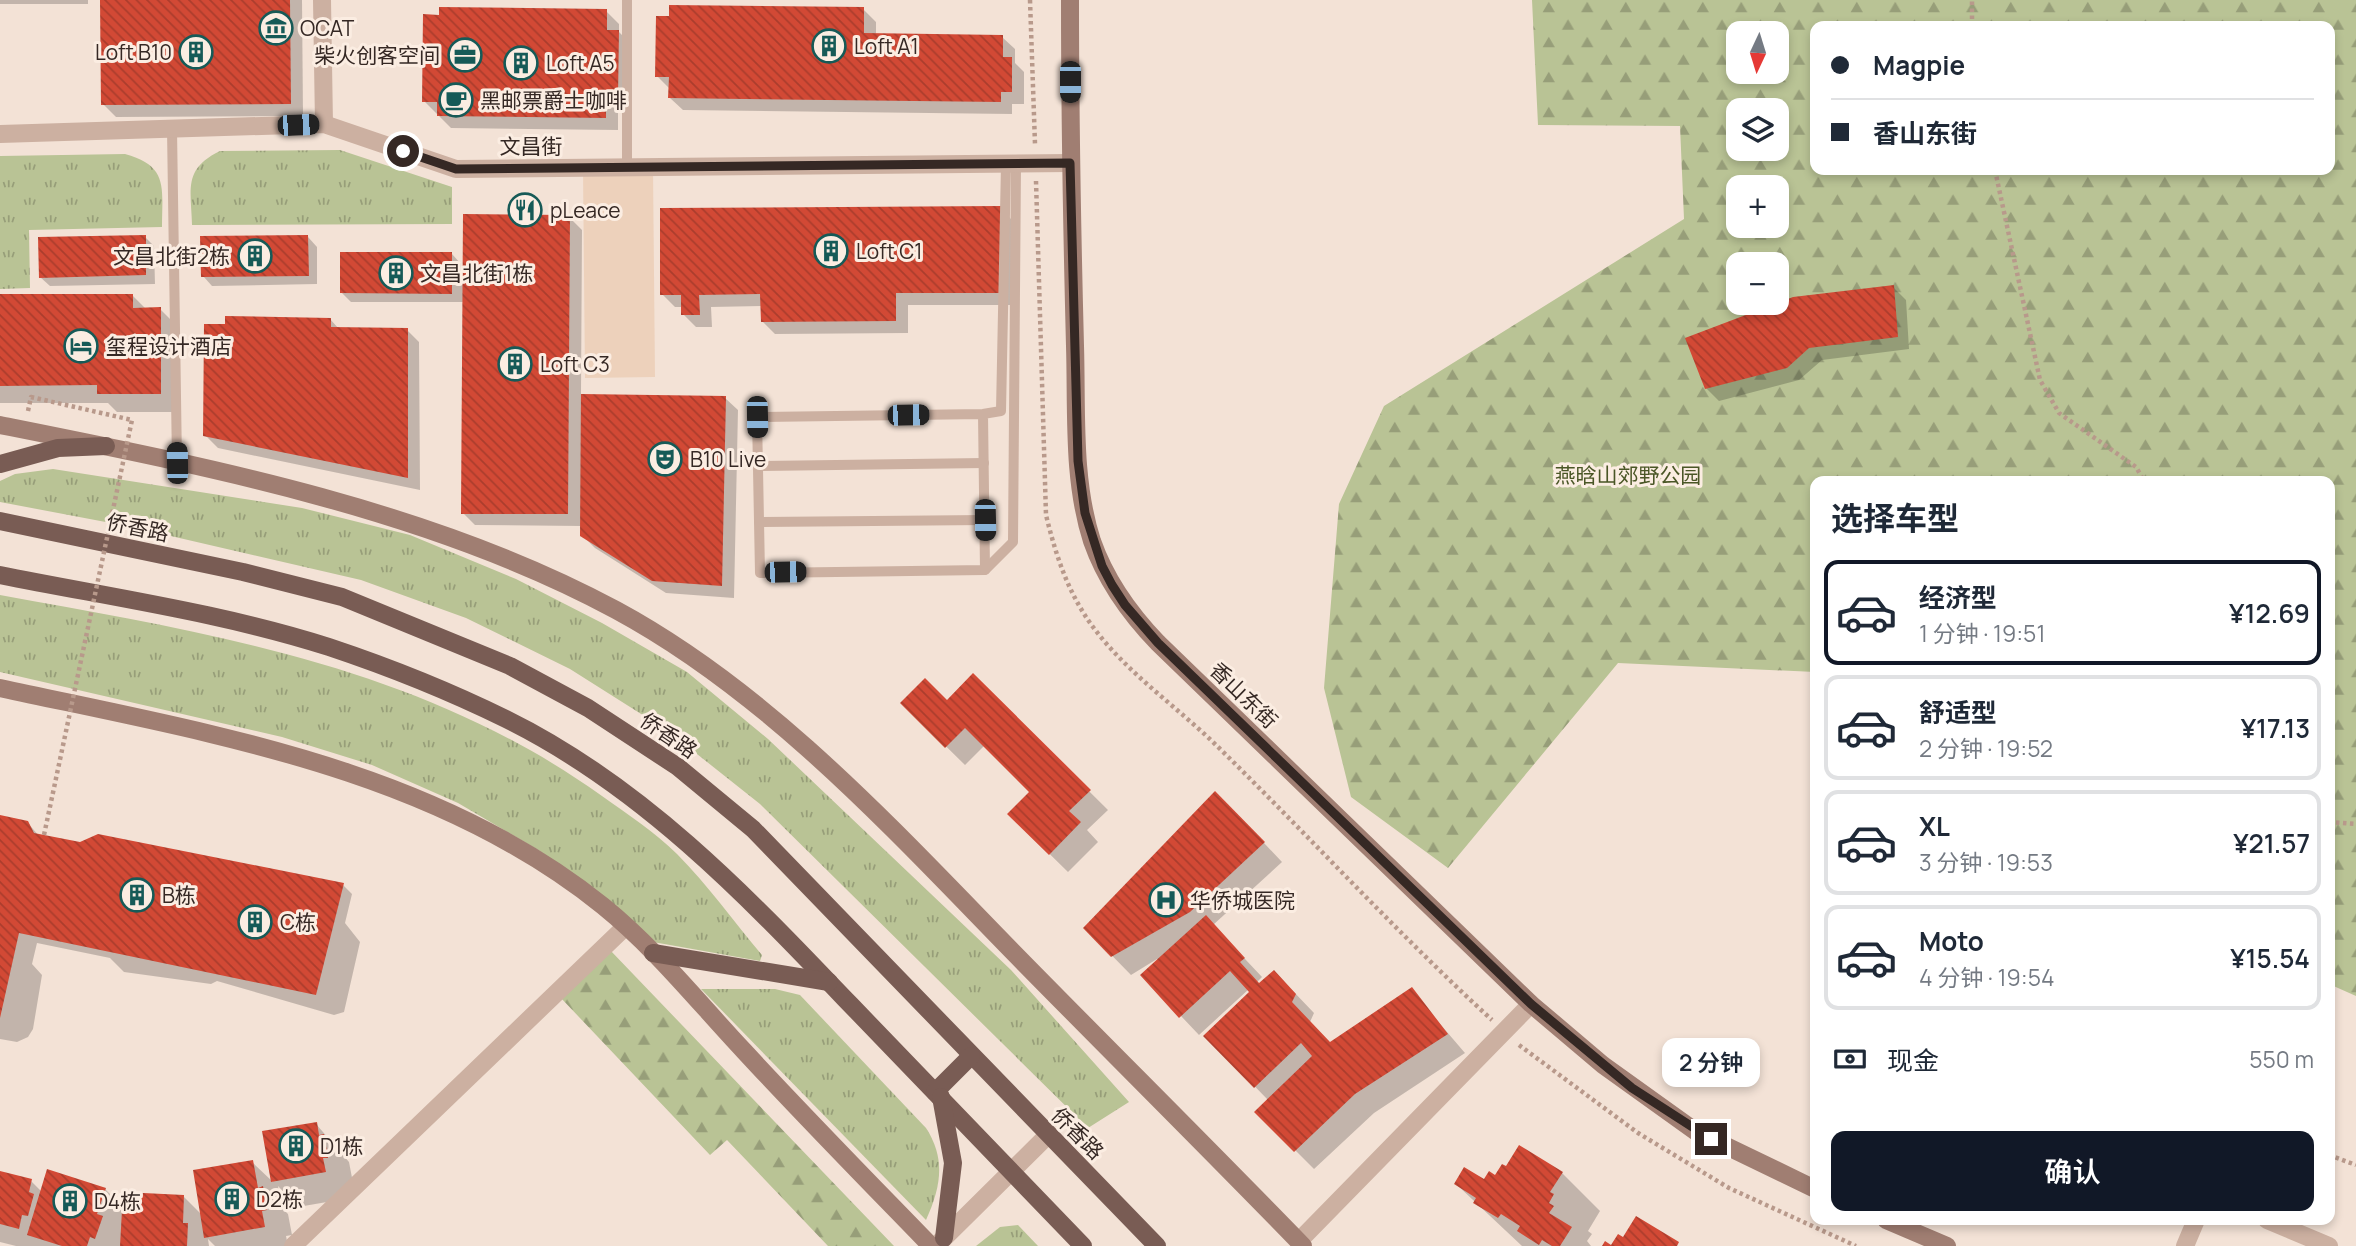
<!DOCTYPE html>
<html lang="zh">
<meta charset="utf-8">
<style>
body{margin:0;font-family:Manrope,"Noto Sans SC",sans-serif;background:#f2f2f3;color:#1f2937;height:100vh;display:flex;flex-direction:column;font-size:26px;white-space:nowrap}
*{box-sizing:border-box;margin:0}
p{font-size:23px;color:#747a83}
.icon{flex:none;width:38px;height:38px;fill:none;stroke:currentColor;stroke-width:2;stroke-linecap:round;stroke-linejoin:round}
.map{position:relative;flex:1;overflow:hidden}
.details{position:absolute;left:1810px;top:476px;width:525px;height:749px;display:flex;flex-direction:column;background:#fff;border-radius:14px;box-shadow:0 4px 10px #0003}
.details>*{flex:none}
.top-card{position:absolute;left:1810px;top:21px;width:525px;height:154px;border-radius:14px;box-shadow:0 4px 10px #0003;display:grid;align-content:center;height:154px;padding:0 21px;background:#fff}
.needle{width:46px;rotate:184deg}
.tools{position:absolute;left:1726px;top:21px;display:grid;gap:14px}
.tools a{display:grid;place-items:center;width:63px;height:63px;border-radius:14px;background:#fff;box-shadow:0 4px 10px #0003;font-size:35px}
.end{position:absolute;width:32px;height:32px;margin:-16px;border:9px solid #352824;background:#fff;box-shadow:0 0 0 4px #fff}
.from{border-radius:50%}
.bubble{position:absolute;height:49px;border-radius:14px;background:#fff;box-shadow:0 4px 10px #0003;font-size:23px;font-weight:600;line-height:49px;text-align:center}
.car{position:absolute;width:21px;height:42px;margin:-21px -10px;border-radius:9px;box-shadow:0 0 5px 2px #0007;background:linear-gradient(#222 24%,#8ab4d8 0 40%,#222 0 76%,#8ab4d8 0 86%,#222 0)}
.top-card b{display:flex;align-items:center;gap:24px;height:66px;font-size:26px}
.top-card b+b{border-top:2px solid #e0e1e3}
.top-card i{width:18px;height:18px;background:#1f2937}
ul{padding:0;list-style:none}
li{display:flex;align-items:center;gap:21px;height:105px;margin:0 14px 10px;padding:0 7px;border:4px solid #e0e1e3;border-radius:14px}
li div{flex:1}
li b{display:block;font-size:26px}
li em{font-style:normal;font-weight:600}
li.on{border-color:#111827}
li>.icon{width:63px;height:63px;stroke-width:1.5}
h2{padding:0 21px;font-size:32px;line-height:84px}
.pay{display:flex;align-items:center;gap:18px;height:77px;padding:0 21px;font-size:26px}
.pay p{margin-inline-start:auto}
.button{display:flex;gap:14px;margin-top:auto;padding:14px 21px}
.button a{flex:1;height:80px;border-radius:14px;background:#111827;color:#fff;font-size:28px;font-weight:600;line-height:80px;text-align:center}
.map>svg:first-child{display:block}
</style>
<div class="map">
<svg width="2356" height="1246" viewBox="0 0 2356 1246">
<defs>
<pattern id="grass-tufts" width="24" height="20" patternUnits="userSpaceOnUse" patternTransform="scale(1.75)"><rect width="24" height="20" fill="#b9c395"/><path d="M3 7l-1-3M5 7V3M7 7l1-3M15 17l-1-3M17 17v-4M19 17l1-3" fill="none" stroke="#979e79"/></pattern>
<pattern id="forest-firs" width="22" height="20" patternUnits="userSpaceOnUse" patternTransform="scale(1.75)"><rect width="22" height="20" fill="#b9c395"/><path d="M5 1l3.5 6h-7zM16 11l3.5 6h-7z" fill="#979e79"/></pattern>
<pattern id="building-back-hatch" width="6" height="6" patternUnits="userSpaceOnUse" patternTransform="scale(1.75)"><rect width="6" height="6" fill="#d24935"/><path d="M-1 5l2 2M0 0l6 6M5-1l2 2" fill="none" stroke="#ab3d2d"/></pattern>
</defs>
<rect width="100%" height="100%" fill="#f3e2d6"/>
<!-- grass -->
<g fill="url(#grass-tufts)">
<path d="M340,150L452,187V224L192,225C191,189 183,169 220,151Z"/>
<path d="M125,154C169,166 162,188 162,227L29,230L30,288L0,289V156Z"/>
<path d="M53,469L302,508L410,535L516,579L602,623L687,672L768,739L1011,970L1129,1102L1088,1128L760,804L668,731L570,669L466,618L361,580L132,527L0,502V481L15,474Z"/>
<path d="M0,595C214,634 420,666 602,796C627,814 655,832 677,854C708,885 734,922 762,955L760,961L653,942L540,851L458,803L372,765L282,737L0,672Z"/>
<path d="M701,989H775L800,995L926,1128C946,1159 941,1187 926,1220Z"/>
<path d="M1018,1225L1038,1246H976L1000,1227Z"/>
</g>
<!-- forest -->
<g fill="url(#forest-firs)" fill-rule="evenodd">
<path d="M1532,0H2356V996L2329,984V481H1815V672L1618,663L1448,868L1351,797L1324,688L1339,504L1384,406L1684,219L1680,126L1538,125ZM1815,26H2329V170H1815ZM1738,33H1776V72H1738ZM1738,110H1776V149H1738ZM1738,187H1776V226H1738ZM1738,264H1776V303H1738Z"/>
<path d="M610,950L894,1246H828L727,1140L710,1155L560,997Z"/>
</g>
<!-- plaza -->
<path fill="#edd1bb" d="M653,168L655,377L585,378L583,169Z"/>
<!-- shadow -->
<g fill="#0003">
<rect x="0" y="0" width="88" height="4"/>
<path d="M102,0H302L303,116L116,117L103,104Z"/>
<path d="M863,9L876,22V35L1002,37L1015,49V63L1024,72V104H1012V114L683,110L670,98V89L657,76Z"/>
<path d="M606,11L619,24V32L631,44L630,108L618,107V130L451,128L424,101Z"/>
<path d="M1000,208L1013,221V305H908V333L775,334L762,321V306L711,307L712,327H696L683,314V307H675L662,294Z"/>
<path d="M569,217L582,230L581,395L725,398L738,410L734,598L666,593L595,548L582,535V526L475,525L463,513L464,302H351L341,292L452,254L461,264V283H465Z"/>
<path d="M145,237L154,246L155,284L50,286L40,277Z"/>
<path d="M308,237L317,247V284L212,286L203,276Z"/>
<path d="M1893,287L1906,300L1909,349L1822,360L1799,380L1719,401L1706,388Z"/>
<path d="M0,296H133L146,309H160L179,328V412H117L108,403H0Z"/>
<path d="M330,319L339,329L407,330L419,342L420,490L218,448L205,435Z"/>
<path d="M973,676L1108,810L1087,830L1098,842L1068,872L1009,814L1031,792L985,745L965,765L902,703L947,702Z"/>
<path d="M1234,811L1282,862L1213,925L1262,977L1257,982L1260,985L1292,990L1314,1013L1310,1022L1330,1044L1411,990L1465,1053L1374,1113L1314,1169L1257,1112L1268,1100L1206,1036L1251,992L1249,989L1199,1035L1181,1016L1157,959L1131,975L1085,928Z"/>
<path d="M0,817L27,822L39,836L343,885L352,894L345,923L360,942L344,1012L334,1015L217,981L211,984L124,972L110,958L37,943L32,964L42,975L33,1029L28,1037L17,1042L0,1039Z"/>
<path d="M316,1124L349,1162L353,1183L350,1198L298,1207L278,1186L281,1207L288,1214L292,1235L286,1236L288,1246H215L208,1239L209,1246H16L0,1242V1173L31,1181L42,1192L105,1189L124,1208L183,1196L202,1215L252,1162L273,1182L264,1133Z"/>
<path d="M1562,1173L1600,1211L1588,1231L1592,1234L1587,1241L1591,1246H1522L1456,1184L1496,1177Z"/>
</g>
<!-- building -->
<g fill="url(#building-back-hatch)">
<path d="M100,0H290L291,104L101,105Z"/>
<path d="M669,5L864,7V33L1003,35V57H1012V92H1001V102L668,98L669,77H655L656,16H669Z"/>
<path d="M439,7L607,9V30H619L618,96H606V118L437,116V102H422L423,14L439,15Z"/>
<path d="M1001,206V293H896V321L761,322L760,294L699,295L700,315H681V295H660V208Z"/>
<path d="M463,214L570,215L568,514H461Z"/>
<path d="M146,235V275L39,278L38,237Z"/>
<path d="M308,235L309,276L201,277L200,236Z"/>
<path d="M340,252H452V294L340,293Z"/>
<path d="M1894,285L1898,337L1809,348L1787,368L1705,389L1685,338L1793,297Z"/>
<path d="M0,294H133V308L161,307V394H97V385L0,386Z"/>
<path d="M225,316L331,318V327L408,328V478L203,436L204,324H225Z"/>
<path d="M581,394L726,396L722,586L652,581L580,536Z"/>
<path d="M973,673L1091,790L1069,811L1081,822L1049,855L1007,814L1029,792L965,728L945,748L900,703L925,678L947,700Z"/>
<path d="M1215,791L1265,842L1190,912L1111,957L1083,928Z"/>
<path d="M0,815L28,821L34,833L80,842L98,834L344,883L316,995L19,933L0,1018Z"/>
<path d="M1206,915L1245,958L1240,962L1259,983L1274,970L1296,994L1292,1002L1330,1042L1412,987L1448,1034L1355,1094L1294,1152L1254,1112L1312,1056L1301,1043L1254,1088L1203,1036L1249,992L1230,971L1179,1018L1140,975Z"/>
<path d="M317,1122L319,1135L324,1134L328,1158H323L326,1172L271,1182L262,1131Z"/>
<path d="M1519,1145L1563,1172L1550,1192L1554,1194L1549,1203L1554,1206L1549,1213L1572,1227L1560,1246H1552L1542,1240L1539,1245L1517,1231L1520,1226L1501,1214L1498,1218L1473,1203L1476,1198L1454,1184L1464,1167L1484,1179L1489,1171L1495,1175L1502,1164L1506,1166Z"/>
<path d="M253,1160L258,1188L263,1186L267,1210L262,1211L265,1227L204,1238L193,1170Z"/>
<path d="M47,1169L106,1188L97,1214L103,1216L95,1239L90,1237L87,1246H62L27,1235Z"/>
<path d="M0,1171L32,1179L29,1192L34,1194L28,1216L22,1215L19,1229L0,1224Z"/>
<path d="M123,1192L184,1195L183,1223H188L187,1246H120Z"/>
<path d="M1636,1216L1679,1242L1677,1246H1602L1605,1241L1611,1245L1618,1234L1623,1237Z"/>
</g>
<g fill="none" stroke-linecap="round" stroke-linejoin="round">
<!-- path -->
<g stroke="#b8998b" stroke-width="4.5" stroke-dasharray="3.5 3.5" stroke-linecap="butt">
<path d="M1030,0L1035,144"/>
<path d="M1972,26V0"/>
<path d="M1995,170L2040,380L2059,413L2136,467L2144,481"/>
<path d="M1036,181L1046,515C1056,556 1068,593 1093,627C1127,673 1176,706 1216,745C1309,836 1396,932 1492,1020"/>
<path d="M28,411L31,397L132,420"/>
<path d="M2329,822L2356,824"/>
<path d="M1519,1045L1638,1133L1729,1188L1856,1246"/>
<path d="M2329,1155L2356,1165"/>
</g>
<!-- lane -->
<g stroke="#ccb0a1" stroke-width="10">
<path d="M627,0V168"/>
<path d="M172,129L177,463"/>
<path d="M983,414L985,570L760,573L757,417L983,414L1001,411L1006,164"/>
<path d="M758,466L984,463"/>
<path d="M759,522L985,520"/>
<path d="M985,570L1013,542L1016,164"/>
</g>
<!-- street -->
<g stroke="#ccb0a1" stroke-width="18">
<path d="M322,0L324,124"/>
<path d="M0,134L324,124L456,169L1071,163"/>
<path d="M2267,1220L2329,1246"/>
<path d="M1299,1241L1531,1004"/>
<path d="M938,1244L1048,1135"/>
<path d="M293,1246L625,927"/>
<path d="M2185,1246L2196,1220"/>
</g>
<!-- secondary -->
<g stroke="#a07e72" stroke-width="18">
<path d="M1070,0C1070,115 1072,230 1075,346C1077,410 1072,479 1092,541C1106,581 1129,613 1158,643L1531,1004L1603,1065L1695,1131L1815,1189"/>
<path d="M0,425C205,466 431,510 616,610C768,692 892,828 1012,951C1109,1050 1207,1147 1303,1246"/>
<path d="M0,688C207,733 432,768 603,906C655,948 698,1002 744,1051C805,1117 868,1181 931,1246"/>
<path d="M1886,1220L1947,1246"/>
</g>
<!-- primary -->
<g stroke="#795c54" stroke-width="18">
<path d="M0,464L58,448L106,446"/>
<path d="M0,521L243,572L342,597L510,666L588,708L678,767L753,829L1157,1246"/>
<path d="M0,575C109,597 223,613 329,647C389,667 449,691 506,719C640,785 744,893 845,999C925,1081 1004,1164 1083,1246"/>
<path d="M653,953L829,982"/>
<path d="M935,1092L971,1056"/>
<path d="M941,1097L953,1163L944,1238"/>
</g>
<!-- path-bridge -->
<path stroke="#b8998b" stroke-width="4.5" stroke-dasharray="3.5 3.5" stroke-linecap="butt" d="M44,835L132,420"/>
</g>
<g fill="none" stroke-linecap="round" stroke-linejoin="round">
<!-- route -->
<path stroke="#352824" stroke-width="9" d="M403,151L456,169L1070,163L1078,461L1085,513L1102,566L1112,585L1125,605L1158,643L1531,1004L1632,1088L1711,1139"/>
</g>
<!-- icons -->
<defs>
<symbol id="museum-ring" viewBox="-11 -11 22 22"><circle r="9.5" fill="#fbede2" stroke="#165a57" stroke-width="1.5"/><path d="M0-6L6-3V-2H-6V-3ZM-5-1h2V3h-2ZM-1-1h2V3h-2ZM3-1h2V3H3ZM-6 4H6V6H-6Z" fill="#165a57"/></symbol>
<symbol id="building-ring" viewBox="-11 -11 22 22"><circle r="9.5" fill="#fbede2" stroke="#165a57" stroke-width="1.5"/><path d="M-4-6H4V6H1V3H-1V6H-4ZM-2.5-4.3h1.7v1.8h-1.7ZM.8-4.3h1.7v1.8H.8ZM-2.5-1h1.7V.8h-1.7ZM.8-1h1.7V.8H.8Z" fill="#165a57"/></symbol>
<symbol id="office-ring" viewBox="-11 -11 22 22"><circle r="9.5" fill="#fbede2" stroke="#165a57" stroke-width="1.5"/><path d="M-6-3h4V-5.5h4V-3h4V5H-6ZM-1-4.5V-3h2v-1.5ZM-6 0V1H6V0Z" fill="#165a57"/></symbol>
<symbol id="cafe-ring" viewBox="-11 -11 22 22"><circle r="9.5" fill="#fbede2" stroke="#165a57" stroke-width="1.5"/><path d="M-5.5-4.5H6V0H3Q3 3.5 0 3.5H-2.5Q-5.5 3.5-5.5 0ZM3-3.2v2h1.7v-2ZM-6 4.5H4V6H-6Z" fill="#165a57"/></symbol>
<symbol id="restaurant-ring" viewBox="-11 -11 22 22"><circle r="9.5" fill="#fbede2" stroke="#165a57" stroke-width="1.5"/><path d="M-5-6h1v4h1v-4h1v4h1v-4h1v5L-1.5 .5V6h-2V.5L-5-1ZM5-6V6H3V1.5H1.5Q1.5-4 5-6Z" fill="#165a57"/></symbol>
<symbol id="hotel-ring" viewBox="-11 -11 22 22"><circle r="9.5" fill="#fbede2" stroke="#165a57" stroke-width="1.5"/><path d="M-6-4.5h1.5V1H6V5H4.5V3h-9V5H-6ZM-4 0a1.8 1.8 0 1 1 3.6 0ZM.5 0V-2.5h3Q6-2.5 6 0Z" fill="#165a57"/></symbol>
<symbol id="theatre-ring" viewBox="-11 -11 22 22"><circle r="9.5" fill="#fbede2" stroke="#165a57" stroke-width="1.5"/><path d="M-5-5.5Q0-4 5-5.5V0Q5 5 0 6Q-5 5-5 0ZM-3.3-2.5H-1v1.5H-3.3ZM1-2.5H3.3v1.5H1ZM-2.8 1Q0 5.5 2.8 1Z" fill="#165a57"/></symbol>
<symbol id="hospital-ring" viewBox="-11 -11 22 22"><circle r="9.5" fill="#fbede2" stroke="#165a57" stroke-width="1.5"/><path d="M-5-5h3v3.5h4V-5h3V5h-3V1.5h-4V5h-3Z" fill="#165a57"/></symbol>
</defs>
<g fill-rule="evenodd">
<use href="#museum-ring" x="257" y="9" width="38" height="38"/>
<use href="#building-ring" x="810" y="27" width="38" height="38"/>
<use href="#building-ring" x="177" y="33" width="38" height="38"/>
<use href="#office-ring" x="446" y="36" width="38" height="38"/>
<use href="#building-ring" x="502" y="44" width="38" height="38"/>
<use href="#cafe-ring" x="437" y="81" width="38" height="38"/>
<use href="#restaurant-ring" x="506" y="191" width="38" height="38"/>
<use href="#building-ring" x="812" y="232" width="38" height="38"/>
<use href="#building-ring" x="236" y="237" width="38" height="38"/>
<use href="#building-ring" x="377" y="254" width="38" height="38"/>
<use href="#hotel-ring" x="62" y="327" width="38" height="38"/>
<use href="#building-ring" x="496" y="345" width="38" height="38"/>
<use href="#theatre-ring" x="646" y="440" width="38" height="38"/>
<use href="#building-ring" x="118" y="876" width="38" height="38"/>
<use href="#hospital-ring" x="1147" y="881" width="38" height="38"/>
<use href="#building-ring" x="236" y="903" width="38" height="38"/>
<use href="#building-ring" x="277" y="1127" width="38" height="38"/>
<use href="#building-ring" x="213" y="1180" width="38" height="38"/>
<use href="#building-ring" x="51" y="1182" width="38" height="38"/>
</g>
<g text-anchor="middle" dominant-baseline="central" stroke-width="6" stroke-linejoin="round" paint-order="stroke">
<!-- poi labels -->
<g font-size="21" fill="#352824" stroke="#fbede2" text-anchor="start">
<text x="300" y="28">OCAT</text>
<text x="854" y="46">Loft A1</text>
<text x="172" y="52" text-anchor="end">Loft B10</text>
<text x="440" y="55" text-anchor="end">柴火创客空间</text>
<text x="546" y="63">Loft A5</text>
<text x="480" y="100">黑邮票爵士咖啡</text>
<text x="550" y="210">pLeace</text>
<text x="856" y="251">Loft C1</text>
<text x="230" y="256" text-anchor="end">文昌北街2栋</text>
<text x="420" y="273">文昌北街1栋</text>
<text x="106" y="346">玺程设计酒店</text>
<text x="540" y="364">Loft C3</text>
<text x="690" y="459">B10 Live</text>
<text x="162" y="895">B栋</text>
<text x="1190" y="900">华侨城医院</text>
<text x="280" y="922">C栋</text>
<text x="320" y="1146">D1栋</text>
<text x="256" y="1199">D2栋</text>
<text x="94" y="1201">D4栋</text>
</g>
<!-- street labels -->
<g font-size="21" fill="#352824" stroke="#fbede2">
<text x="531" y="146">文昌街</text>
<text transform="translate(138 527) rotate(12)">侨香路</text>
<text transform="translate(1244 695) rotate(44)">香山东街</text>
<text transform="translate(669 735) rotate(34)">侨香路</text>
<text transform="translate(1078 1133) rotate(45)">侨香路</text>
</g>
<!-- park labels -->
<g font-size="21" fill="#4a5626" stroke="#fbede2">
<text x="1628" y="475">燕晗山郊野公园</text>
</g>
</g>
</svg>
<div class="tools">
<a><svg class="needle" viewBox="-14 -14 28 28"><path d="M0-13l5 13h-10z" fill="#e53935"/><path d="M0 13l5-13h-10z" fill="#747a83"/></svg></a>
<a><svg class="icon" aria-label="layers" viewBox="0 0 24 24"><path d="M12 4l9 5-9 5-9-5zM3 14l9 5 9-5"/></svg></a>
<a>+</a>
<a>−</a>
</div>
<i class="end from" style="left:403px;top:151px"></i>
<i class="end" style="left:1711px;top:1139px"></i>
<div class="bubble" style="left:1662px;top:1038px;width:98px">2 分钟</div>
<i class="car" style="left:1070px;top:82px;rotate:180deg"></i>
<i class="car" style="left:298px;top:125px;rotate:88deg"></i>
<i class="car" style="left:908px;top:415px;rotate:89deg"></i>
<i class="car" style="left:757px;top:417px;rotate:179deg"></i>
<i class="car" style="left:177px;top:463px;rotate:359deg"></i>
<i class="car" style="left:985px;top:520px;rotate:179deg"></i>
<i class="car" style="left:785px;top:572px;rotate:89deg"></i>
<div class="top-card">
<b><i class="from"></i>Magpie</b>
<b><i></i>香山东街</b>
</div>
<section class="details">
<h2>选择车型</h2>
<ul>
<li class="on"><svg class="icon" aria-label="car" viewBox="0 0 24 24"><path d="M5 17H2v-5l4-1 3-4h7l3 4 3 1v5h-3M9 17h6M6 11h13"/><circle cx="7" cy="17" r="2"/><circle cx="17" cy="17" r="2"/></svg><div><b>经济型</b><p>1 分钟 · 19:51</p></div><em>¥12.69</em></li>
<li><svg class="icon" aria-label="car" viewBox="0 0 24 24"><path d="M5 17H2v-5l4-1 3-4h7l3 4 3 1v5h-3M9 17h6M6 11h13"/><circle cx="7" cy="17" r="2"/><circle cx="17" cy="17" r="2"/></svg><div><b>舒适型</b><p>2 分钟 · 19:52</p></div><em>¥17.13</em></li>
<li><svg class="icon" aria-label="car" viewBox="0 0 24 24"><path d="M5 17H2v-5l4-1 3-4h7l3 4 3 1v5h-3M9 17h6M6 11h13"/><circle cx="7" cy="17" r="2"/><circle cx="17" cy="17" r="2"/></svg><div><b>XL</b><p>3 分钟 · 19:53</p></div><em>¥21.57</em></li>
<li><svg class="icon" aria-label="car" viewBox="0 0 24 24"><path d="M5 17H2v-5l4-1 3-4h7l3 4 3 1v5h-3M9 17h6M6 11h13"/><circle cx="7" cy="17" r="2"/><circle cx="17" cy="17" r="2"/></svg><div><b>Moto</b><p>4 分钟 · 19:54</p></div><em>¥15.54</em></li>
</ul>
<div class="pay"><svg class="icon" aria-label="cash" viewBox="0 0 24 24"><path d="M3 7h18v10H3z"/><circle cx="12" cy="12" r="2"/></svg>现金<p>550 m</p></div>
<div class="button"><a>确认</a></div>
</section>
</div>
